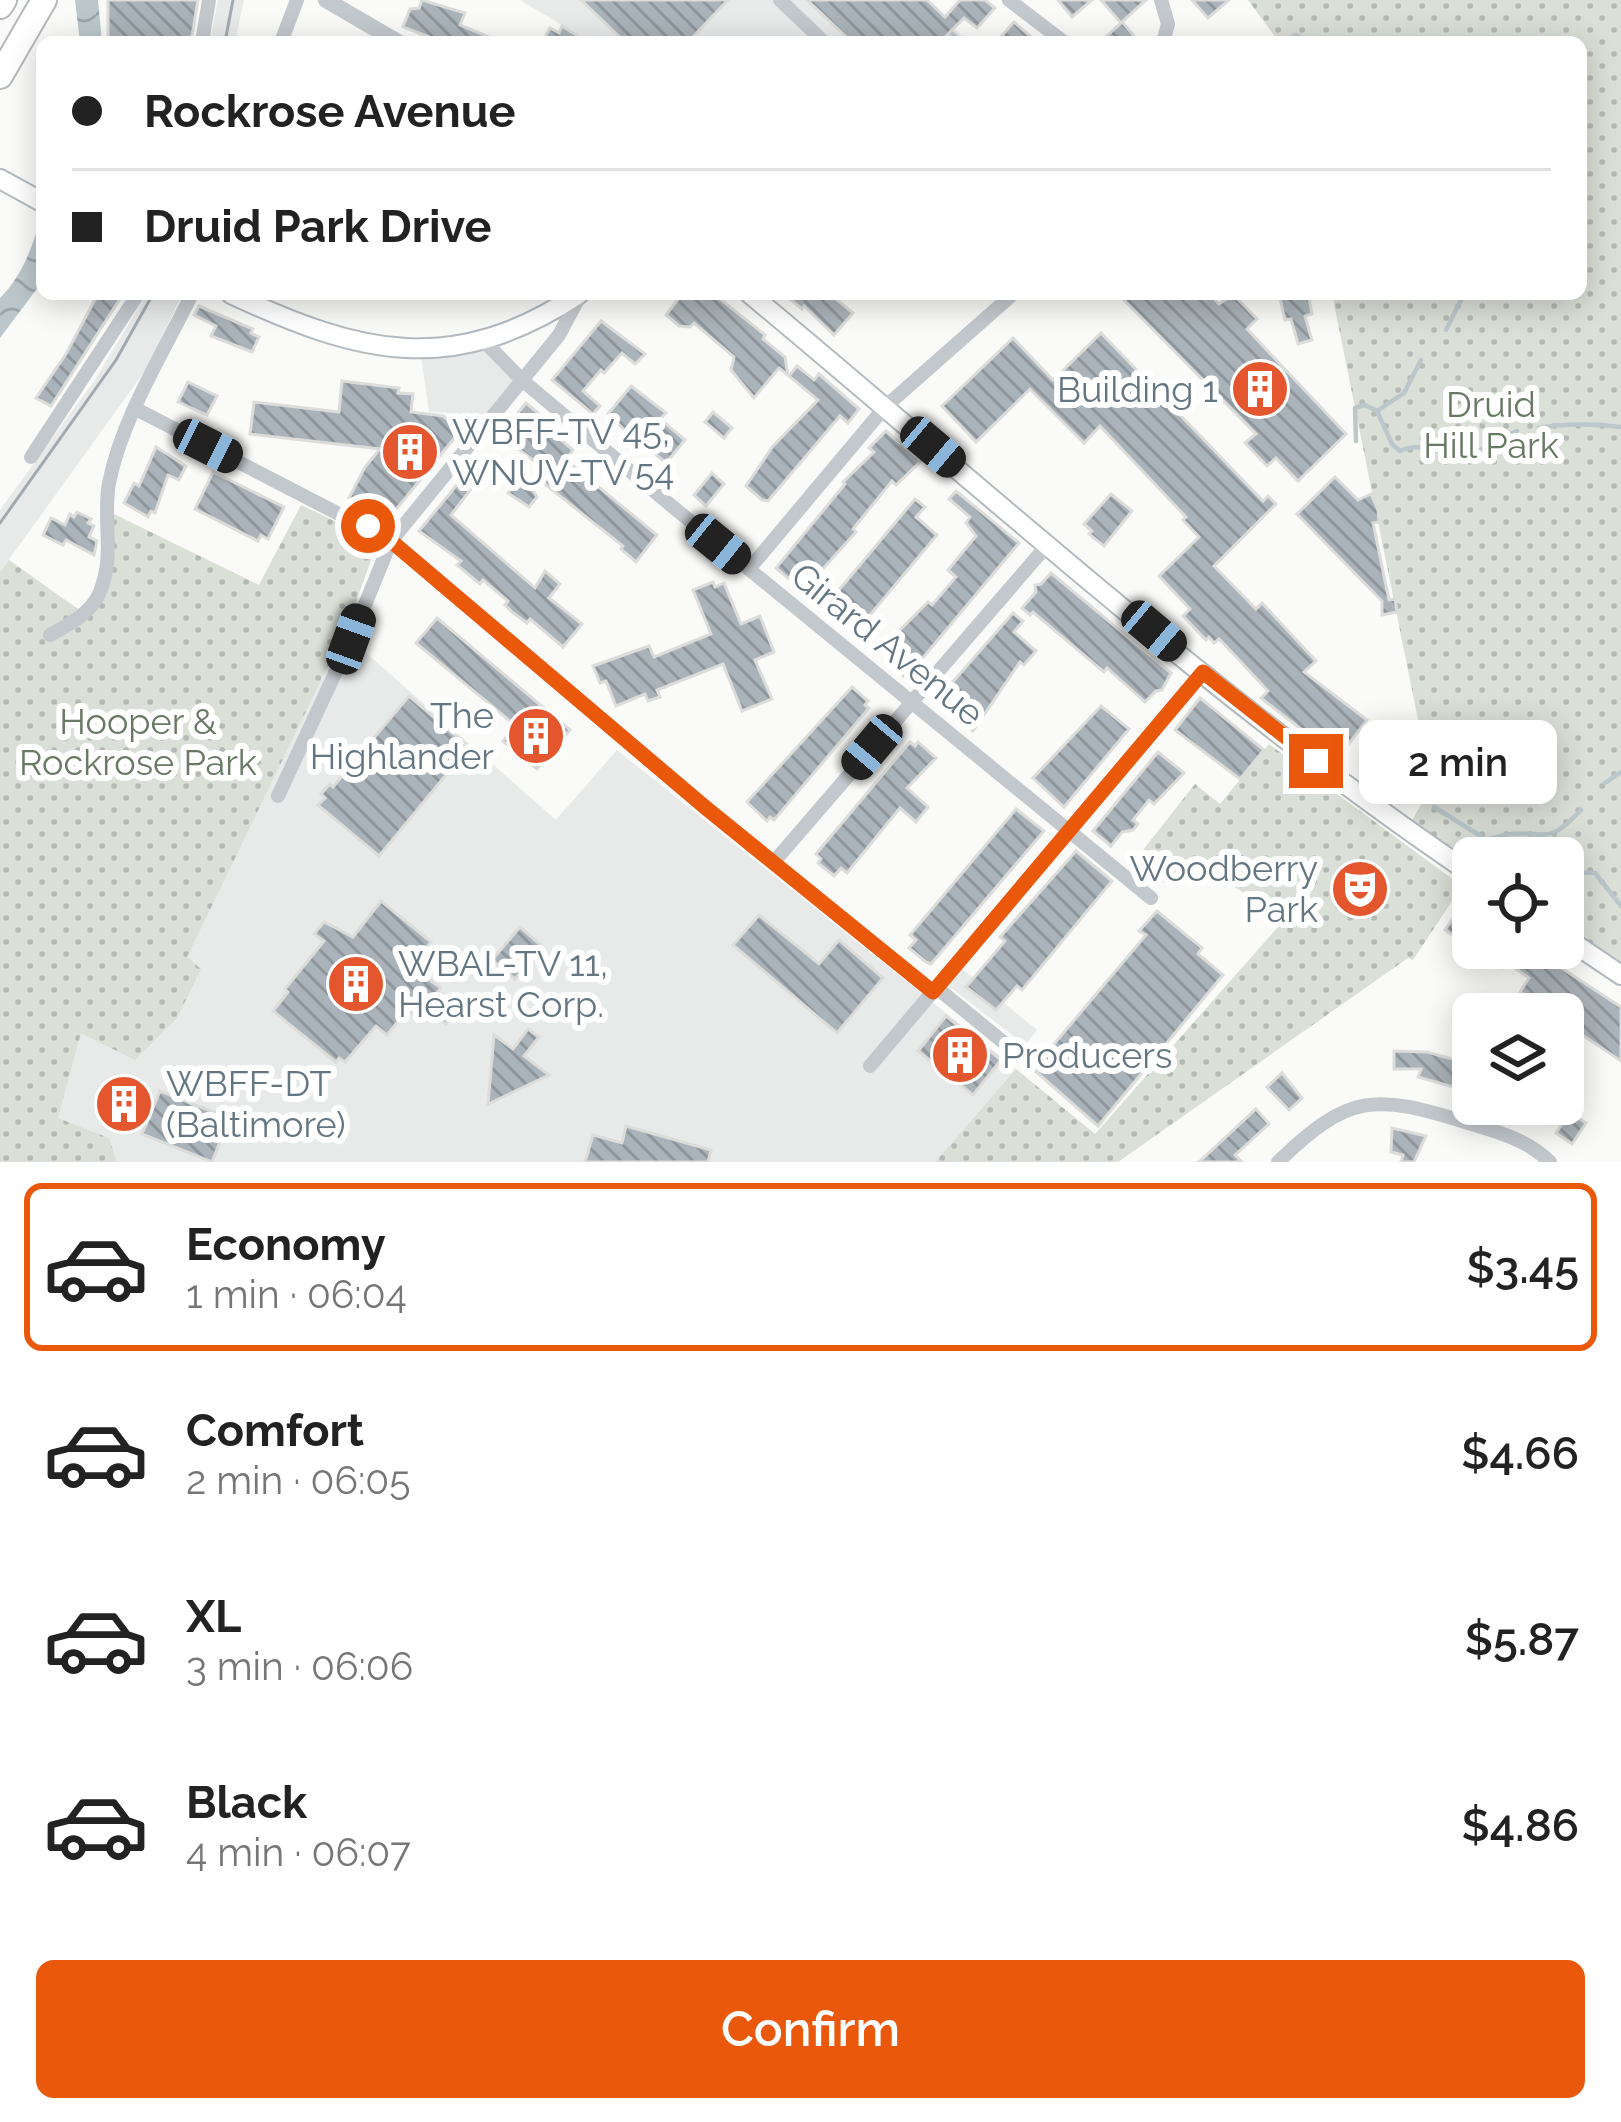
<!DOCTYPE html>
<meta charset="utf-8">
<style>
body{margin:0;font-family:Raleway,sans-serif;background:#f6f6f6;color:#222;height:100vh;display:flex;flex-direction:column;font-size:45px;white-space:nowrap}
*{box-sizing:border-box;margin:0}
p{font-size:39px;color:#767676}
.icon{flex:none;width:66px;height:66px;fill:none;stroke:currentColor;stroke-width:2;stroke-linecap:round;stroke-linejoin:round}
.map{position:relative;height:1162px;overflow:hidden}
.side{display:flex;flex-direction:column;background:#fff;flex:1}
.side>*{flex:none}
.guide{position:absolute;left:36px;top:36px;width:1551px;height:264px;border-radius:18px;box-shadow:0 6px 30px #0003;display:grid;align-content:center;height:264px;padding:0 36px;background:#fff}
.tools{position:absolute;left:1452px;top:837px;display:grid;gap:24px}
.tools a{display:grid;place-items:center;width:132px;height:132px;border-radius:18px;background:#fff;box-shadow:0 6px 30px #0003;font-size:60px}
.end{position:absolute;width:54px;height:54px;margin:-27px;border:15px solid #ea580c;background:#fff;box-shadow:0 0 0 6px #fff}
.from{border-radius:50%}
.bubble{position:absolute;height:84px;border-radius:18px;background:#fff;box-shadow:0 6px 30px #0003;font-size:39px;font-weight:600;line-height:84px;text-align:center}
.car{position:absolute;width:36px;height:72px;margin:-36px -18px;border-radius:15px;box-shadow:0 0 9px 3px #0007;background:linear-gradient(#222 24%,#8ab4d8 0 40%,#222 0 76%,#8ab4d8 0 86%,#222 0)}
.guide b{display:flex;align-items:center;gap:42px;height:114px;font-size:45px}
.guide b+b{border-top:3px solid #e0e0e0}
.guide i{width:30px;height:30px;background:#222}
ul{padding:21px 0 0;list-style:none}
li{display:flex;align-items:center;gap:36px;height:168px;margin:0 24px 18px;padding:0 12px;border:6px solid transparent;border-radius:18px}
li div{flex:1}
li b{display:block;font-size:45px}
li em{font-style:normal;font-weight:600}
li.current{border-color:#ea580c}
li>.icon{width:108px;height:108px;stroke-width:1.5}
.action{display:flex;gap:24px;margin-top:auto;padding:24px 36px}
.action a{flex:1;height:138px;border-radius:18px;background:#ea580c;color:#fff;font-size:48px;font-weight:600;line-height:138px;text-align:center}
.map>svg:first-child{display:block}
</style>
<div class="map">
<svg width="1621" height="1162" viewBox="0 0 1621 1162">
<defs>
<pattern id="park-dots" width="8" height="8" patternUnits="userSpaceOnUse" patternTransform="scale(3)"><rect width="8" height="8" fill="#dadfd7"/><path d="M2 2h.1M6 6h.1" fill="none" stroke="#b4b9b4" stroke-width="1.8" stroke-linecap="round"/></pattern>
<pattern id="water-waves" width="16" height="10" patternUnits="userSpaceOnUse" patternTransform="scale(3)"><rect width="16" height="10" fill="#bbc7cb"/><path d="M0 5q4-4 8 0t8 0" fill="none" stroke="#9ca6aa"/></pattern>
<pattern id="building-back-hatch" width="6" height="6" patternUnits="userSpaceOnUse" patternTransform="scale(3)"><rect width="6" height="6" fill="#aab3b9"/><path d="M-1 5l2 2M0 0l6 6M5-1l2 2" fill="none" stroke="#8e969c"/></pattern>
</defs>
<rect width="100%" height="100%" fill="#fafaf8"/>
<!-- built -->
<g fill="#e8e9e9">
<path d="M218,0H244L235,42H210Z"/>
<path d="M520,0H926L968,42H590Z"/>
<path d="M147,294H182L149,365L0,572V510L94,381Z"/>
<path d="M483,340L524,379L494,415L429,412L420,348Z"/>
<path d="M346,629L364,651L556,820L617,750L1016,1069L935,1162H117L109,1138L58,1118L81,1032L200,970L186,958Z"/>
<path d="M957,965L1037,1030L1025,1045L942,981Z"/>
</g>
<!-- park -->
<g fill="url(#park-dots)">
<path d="M1248,0H1621V962L1563,924V858H1473V864L1411,822L1427,794L1430,779L1332,294H1581V42H1279Z"/>
<path d="M301,505L362,534L370,539L374,552L346,629L187,957L201,969L177,1018L135,1060L81,1033L58,1118L109,1138L117,1162H0V572L9,560L85,614L91,609L112,513L259,585Z"/>
<path d="M1269,744L1462,886L1413,960L1408,958L1118,1162H935L1016,1069L1095,1134L1285,919L1192,860L1170,885L1128,869L1195,784L1220,804Z"/>
</g>
<!-- water -->
<g fill="url(#water-waves)">
<path d="M75,0H98L102,42H80Z"/>
<path d="M42,212V282L0,338V298C24,274 34,243 42,212Z"/>
</g>
<g fill="none" stroke-linecap="round" stroke-linejoin="round">
<!-- stream -->
<g stroke="#bbc7cb" stroke-width="4.5">
<path d="M950,32L961,42"/>
<path d="M1446,330L1464,294"/>
<path d="M1377,411L1404,393L1421,360"/>
<path d="M1539,428C1563,423 1598,424 1621,427"/>
<path d="M1356,441L1355,408L1365,405L1377,411L1392,444L1400,451C1420,441 1438,454 1460,454C1483,453 1497,440 1517,431"/>
<path d="M1605,783L1621,772"/>
<path d="M1434,807L1516,858"/>
<path d="M1482,840C1493,839 1501,835 1511,834C1551,832 1548,844 1581,810"/>
<path d="M1563,872L1595,873L1621,906"/>
</g>
</g>
<!-- building -->
<g fill="url(#building-back-hatch)" stroke="#dcdcda" stroke-width="3">
<path d="M108,0H198L191,42H108Z"/>
<path d="M422,0L465,13L460,25L501,42H442L403,27L410,9L419,8Z"/>
<path d="M581,0H728L688,42H625Z"/>
<path d="M807,0H927L945,17L960,0H985L995,8L977,28L964,18L940,42H852Z"/>
<path d="M1058,0H1092L1072,17Z"/>
<path d="M1101,0H1146L1122,22L1139,42H1100L1121,23Z"/>
<path d="M1192,0H1229L1208,18Z"/>
<path d="M1014,22L1037,42H996Z"/>
<path d="M562,26L587,42H542L550,28L559,33Z"/>
<path d="M98,294H123L51,406L36,398L66,354Z"/>
<path d="M682,294H714L765,335L763,339L785,357L788,375L779,368L754,398L731,370L734,357L694,323L690,327L679,326L666,315Z"/>
<path d="M784,294H830L853,313L834,335L804,306L802,309Z"/>
<path d="M1118,294H1210L1219,304L1233,294L1257,319L1247,329L1346,434L1298,481L1276,458L1267,466L1245,443L1256,434Z"/>
<path d="M1279,294H1308L1312,314L1305,316L1312,340L1298,344L1291,319L1285,320Z"/>
<path d="M199,306L253,329L251,333L259,337L252,352L211,336L216,326L194,315Z"/>
<path d="M601,321L645,354L635,364L622,353L604,373L601,370L583,391L600,406L593,414L552,380Z"/>
<path d="M1101,333L1263,501L1268,496L1276,504L1214,566L1256,609L1262,603L1316,661L1304,672L1367,720L1338,758L1261,698L1268,691L1227,647L1219,639L1214,643L1209,637L1206,640L1183,616L1190,609L1159,576L1199,537L1183,520L1186,517L1100,426L1084,443L1030,389L976,442L942,406L1013,338L1053,380Z"/>
<path d="M797,366L814,380L819,374L859,409L848,423L840,416L768,501L762,500L746,486L773,446L818,400L789,376Z"/>
<path d="M342,381L399,388L398,393L413,394L411,412L443,416L461,430L389,518L349,498L365,467L380,449L250,434L254,402L339,412Z"/>
<path d="M188,382L217,396L207,415L178,402Z"/>
<path d="M631,386L666,413L660,419L685,440L666,463L641,442L639,444L608,414Z"/>
<path d="M526,403L538,413L535,418L573,450L566,460L657,535L636,562L621,549L623,546L536,477L543,468L503,437L502,433Z"/>
<path d="M713,412L732,428L724,438L705,422Z"/>
<path d="M886,431L921,461L896,485L892,481L853,529L856,532L803,591L776,568L845,484L843,482L874,452L869,448Z"/>
<path d="M156,447L186,466L179,480L168,475L155,513L151,511L148,517L124,503L134,483L139,486Z"/>
<path d="M213,472L284,507L268,539L261,535L258,541L195,509Z"/>
<path d="M712,473L724,484L706,506L694,495Z"/>
<path d="M465,475L475,484L451,515L535,588L545,571L560,584L549,598L582,624L563,647L530,619L527,623L512,612L505,605L508,601L483,580L480,584L457,565L461,561L419,531Z"/>
<path d="M1335,477L1358,500L1371,494L1378,510L1379,522L1373,523L1389,600L1395,599L1397,612L1382,615V601L1297,514Z"/>
<path d="M518,480L528,488L530,485L537,497L529,507L508,493Z"/>
<path d="M956,491L1019,543L906,678L885,661L891,654L887,650L893,643L890,640L928,602L932,605L956,577L948,570L976,536L966,523L970,517L949,499Z"/>
<path d="M1111,494L1132,511L1104,546L1089,534L1092,531L1084,524Z"/>
<path d="M915,499L925,507L916,517L937,535L855,633L824,608Z"/>
<path d="M77,512L91,519L88,523L94,526L89,537L97,541L94,555L66,540L63,545L43,535L51,518L65,525L70,514L74,517Z"/>
<path d="M1051,573L1171,673L1162,690L1156,691L1145,702L1107,668L1104,672L1033,612L1030,615L1022,608L1036,592L1035,585L1041,584Z"/>
<path d="M713,582L715,587L724,583L741,624L760,616L774,652L755,660L772,699L742,711L723,664L657,690L660,697L648,701L645,694L616,706L606,681L600,683L593,666L649,646L654,657L711,634L693,590Z"/>
<path d="M1013,613L1023,621L1014,632L1036,651L1024,665L1020,662L973,731L937,700Z"/>
<path d="M437,618L570,730L537,769L503,741L516,726L416,643Z"/>
<path d="M852,687L868,701L865,705L869,708L774,820L770,817L767,821L747,802Z"/>
<path d="M409,696L469,747L379,856L318,805L325,798L321,794L330,784L333,787Z"/>
<path d="M1200,698L1264,750L1240,779L1175,730Z"/>
<path d="M1101,706L1129,729L1064,807L1033,778Z"/>
<path d="M910,742L915,746L918,742L936,758L907,788L928,807L916,822L900,808L847,873L841,868L834,876L818,863L821,859L816,854Z"/>
<path d="M1158,752L1184,773L1154,804L1149,800L1133,820L1138,824L1133,830L1122,832L1111,846L1093,831Z"/>
<path d="M1016,809L1044,831L931,964L926,962L909,948L916,940L910,935Z"/>
<path d="M1076,851L1112,881L1022,990L1017,986L996,1010L966,987L1005,941L1000,937Z"/>
<path d="M381,901L431,942L422,953L435,963L424,976L441,988L436,994L456,1011L446,1024L431,1012L423,1022L408,1009L387,1035L376,1026L345,1062L339,1058L336,1062L273,1011L288,992L285,989L324,941L314,934L324,922L353,937Z"/>
<path d="M1464,902L1473,909V948H1531L1621,1007V1061L1563,1022V1014H1552L1520,992L1529,978L1506,962L1502,968L1445,930Z"/>
<path d="M1157,911L1202,948L1198,954L1223,975L1098,1126L1033,1069L1146,935L1139,931Z"/>
<path d="M759,915L819,964L839,940L883,978L837,1033L733,945Z"/>
<path d="M520,927L543,947L515,979L492,960Z"/>
<path d="M946,1016L1001,1060L973,1095L918,1051Z"/>
<path d="M528,1029L539,1037L524,1056L549,1075L488,1104L494,1035L513,1049Z"/>
<path d="M1394,1051L1427,1052L1467,1063L1460,1089L1418,1077L1421,1069H1394Z"/>
<path d="M1282,1073L1302,1098L1289,1110L1267,1087Z"/>
<path d="M160,1091L229,1118L212,1162L142,1134Z"/>
<path d="M1536,1104H1557L1586,1123L1572,1144L1556,1133L1562,1124L1533,1115Z"/>
<path d="M1256,1109L1269,1124L1235,1155L1242,1162H1199Z"/>
<path d="M626,1126L711,1150L708,1162H585L593,1135L622,1143Z"/>
<path d="M1392,1128L1426,1136L1414,1162H1401L1403,1155L1391,1152Z"/>
</g>
<g fill="none" stroke-linecap="round" stroke-linejoin="round">
<defs>
<g id="secondary">
<path d="M0,179L42,202"/>
<path d="M231,294C359,354 452,378 579,294"/>
<path d="M750,294C987,491 1217,702 1473,875"/>
<path d="M1563,936L1621,975"/>
</g>
<g id="motorway">
<path d="M0,6L4,0"/>
<path d="M0,76L44,0"/>
</g>
</defs>
<!-- secondary casing -->
<use href="#secondary" stroke="#b3babf" stroke-width="22"/>
<!-- motorway casing -->
<use href="#motorway" stroke="#b4b9bd" stroke-width="28"/>
<!-- minor -->
<g stroke="#c3c8cc" stroke-width="14">
<path d="M780,0L824,42"/>
<path d="M1009,0L1064,42"/>
<path d="M1161,0L1168,24L1163,42"/>
<path d="M202,42L209,0"/>
<path d="M281,42L297,0"/>
<path d="M1293,42L1296,40"/>
<path d="M482,339L522,380L673,507L1151,898"/>
<path d="M136,409L391,541L706,808L933,992"/>
<path d="M31,457L138,294"/>
<path d="M749,569L885,407L1013,294"/>
<path d="M50,635C69,624 90,614 99,594C116,556 102,521 109,483C122,418 163,353 192,294"/>
<path d="M278,796L351,639L391,541L559,335L581,294"/>
<path d="M773,863L1049,543"/>
<path d="M937,988L1019,1055"/>
<path d="M870,1066L1203,672"/>
<path d="M1278,1162C1349,1093 1374,1094 1465,1122C1495,1131 1527,1139 1550,1162"/>
</g>
<!-- tertiary -->
<path stroke="#c3c8cc" stroke-width="16" d="M326,0L398,42"/>
<!-- secondary -->
<use href="#secondary" stroke="#fff" stroke-width="18"/>
<!-- motorway -->
<use href="#motorway" stroke="#fff" stroke-width="24"/>
<!-- tram -->
<g stroke="#a2aab0" stroke-width="3">
<path d="M225,42L233,0"/>
<path d="M0,523L116,360L153,294"/>
</g>
</g>
<g fill="none" stroke-linecap="round" stroke-linejoin="round">
<!-- route -->
<path stroke="#ea580c" stroke-width="15" d="M368,526L391,541L706,808L933,992L1203,672L1316,761"/>
</g>
<!-- icons -->
<defs>
<symbol id="building-disc" viewBox="-11 -11 22 22"><circle r="9.5" fill="#e4572e" stroke="#fff"/><path d="M-4-6H4V6H1V3H-1V6H-4ZM-2.5-4.3h1.7v1.8h-1.7ZM.8-4.3h1.7v1.8H.8ZM-2.5-1h1.7V.8h-1.7ZM.8-1h1.7V.8H.8Z" fill="#fff"/></symbol>
<symbol id="theatre-disc" viewBox="-11 -11 22 22"><circle r="9.5" fill="#e4572e" stroke="#fff"/><path d="M-5-5.5Q0-4 5-5.5V0Q5 5 0 6Q-5 5-5 0ZM-3.3-2.5H-1v1.5H-3.3ZM1-2.5H3.3v1.5H1ZM-2.8 1Q0 5.5 2.8 1Z" fill="#fff"/></symbol>
</defs>
<g fill-rule="evenodd">
<use href="#building-disc" x="1227" y="356" width="66" height="66"/>
<use href="#building-disc" x="377" y="419" width="66" height="66"/>
<use href="#building-disc" x="503" y="703" width="66" height="66"/>
<use href="#theatre-disc" x="1327" y="856" width="66" height="66"/>
<use href="#building-disc" x="323" y="951" width="66" height="66"/>
<use href="#building-disc" x="927" y="1022" width="66" height="66"/>
<use href="#building-disc" x="91" y="1071" width="66" height="66"/>
</g>
<g text-anchor="middle" dominant-baseline="central" stroke-width="12" stroke-linejoin="round" paint-order="stroke">
<!-- poi labels -->
<g font-size="36" fill="#657683" stroke="#fff" text-anchor="start">
<text x="1218" y="389" text-anchor="end">Building 1</text>
<text x="452" y="431">WBFF-TV 45,<tspan x="452" dy="41">WNUV-TV 54</tspan></text>
<text x="494" y="715" text-anchor="end">The<tspan x="494" dy="41">Highlander</tspan></text>
<text x="1318" y="868" text-anchor="end">Woodberry<tspan x="1318" dy="41">Park</tspan></text>
<text x="398" y="963">WBAL-TV 11,<tspan x="398" dy="41">Hearst Corp.</tspan></text>
<text x="1002" y="1055">Producers</text>
<text x="166" y="1083">WBFF-DT<tspan x="166" dy="41">(Baltimore)</tspan></text>
</g>
<!-- park labels -->
<g font-size="36" fill="#687a64" stroke="#fff">
<text x="1491" y="404">Druid<tspan x="1491" dy="41">Hill Park</tspan></text>
<text x="138" y="721">Hooper &amp;<tspan x="138" dy="41">Rockrose Park</tspan></text>
</g>
<!-- street labels -->
<g font-size="36" fill="#657683" stroke="#fff">
<text transform="translate(888 644) rotate(39)">Girard Avenue</text>
</g>
</g>
</svg>
<div class="tools">
<a><svg class="icon" aria-label="locate" viewBox="0 0 24 24"><circle cx="12" cy="12" r="6"/><path d="M12 2v4M12 18v4M2 12h4M18 12h4"/></svg></a>
<a><svg class="icon" aria-label="layers" viewBox="0 0 24 24"><path d="M12 4l9 5-9 5-9-5zM3 14l9 5 9-5"/></svg></a>
</div>
<i class="end from" style="left:368px;top:526px"></i>
<i class="end" style="left:1316px;top:761px"></i>
<div class="bubble" style="left:1359px;top:720px;width:198px">2 min</div>
<i class="car" style="left:208px;top:446px;rotate:117deg"></i>
<i class="car" style="left:933px;top:447px;rotate:130deg"></i>
<i class="car" style="left:718px;top:544px;rotate:129deg"></i>
<i class="car" style="left:1154px;top:631px;rotate:130deg"></i>
<i class="car" style="left:351px;top:639px;rotate:20deg"></i>
<i class="car" style="left:872px;top:747px;rotate:220deg"></i>
<div class="guide">
<b><i class="from"></i>Rockrose Avenue</b>
<b><i></i>Druid Park Drive</b>
</div>
</div>
<section class="side">
<ul>
<li class="current"><svg class="icon" aria-label="car" viewBox="0 0 24 24"><path d="M5 17H2v-5l4-1 3-4h7l3 4 3 1v5h-3M9 17h6M6 11h13"/><circle cx="7" cy="17" r="2"/><circle cx="17" cy="17" r="2"/></svg><div><b>Economy</b><p>1 min · 06:04</p></div><em>$3.45</em></li>
<li><svg class="icon" aria-label="car" viewBox="0 0 24 24"><path d="M5 17H2v-5l4-1 3-4h7l3 4 3 1v5h-3M9 17h6M6 11h13"/><circle cx="7" cy="17" r="2"/><circle cx="17" cy="17" r="2"/></svg><div><b>Comfort</b><p>2 min · 06:05</p></div><em>$4.66</em></li>
<li><svg class="icon" aria-label="car" viewBox="0 0 24 24"><path d="M5 17H2v-5l4-1 3-4h7l3 4 3 1v5h-3M9 17h6M6 11h13"/><circle cx="7" cy="17" r="2"/><circle cx="17" cy="17" r="2"/></svg><div><b>XL</b><p>3 min · 06:06</p></div><em>$5.87</em></li>
<li><svg class="icon" aria-label="car" viewBox="0 0 24 24"><path d="M5 17H2v-5l4-1 3-4h7l3 4 3 1v5h-3M9 17h6M6 11h13"/><circle cx="7" cy="17" r="2"/><circle cx="17" cy="17" r="2"/></svg><div><b>Black</b><p>4 min · 06:07</p></div><em>$4.86</em></li>
</ul>
<div class="action"><a>Confirm</a></div>
</section>
